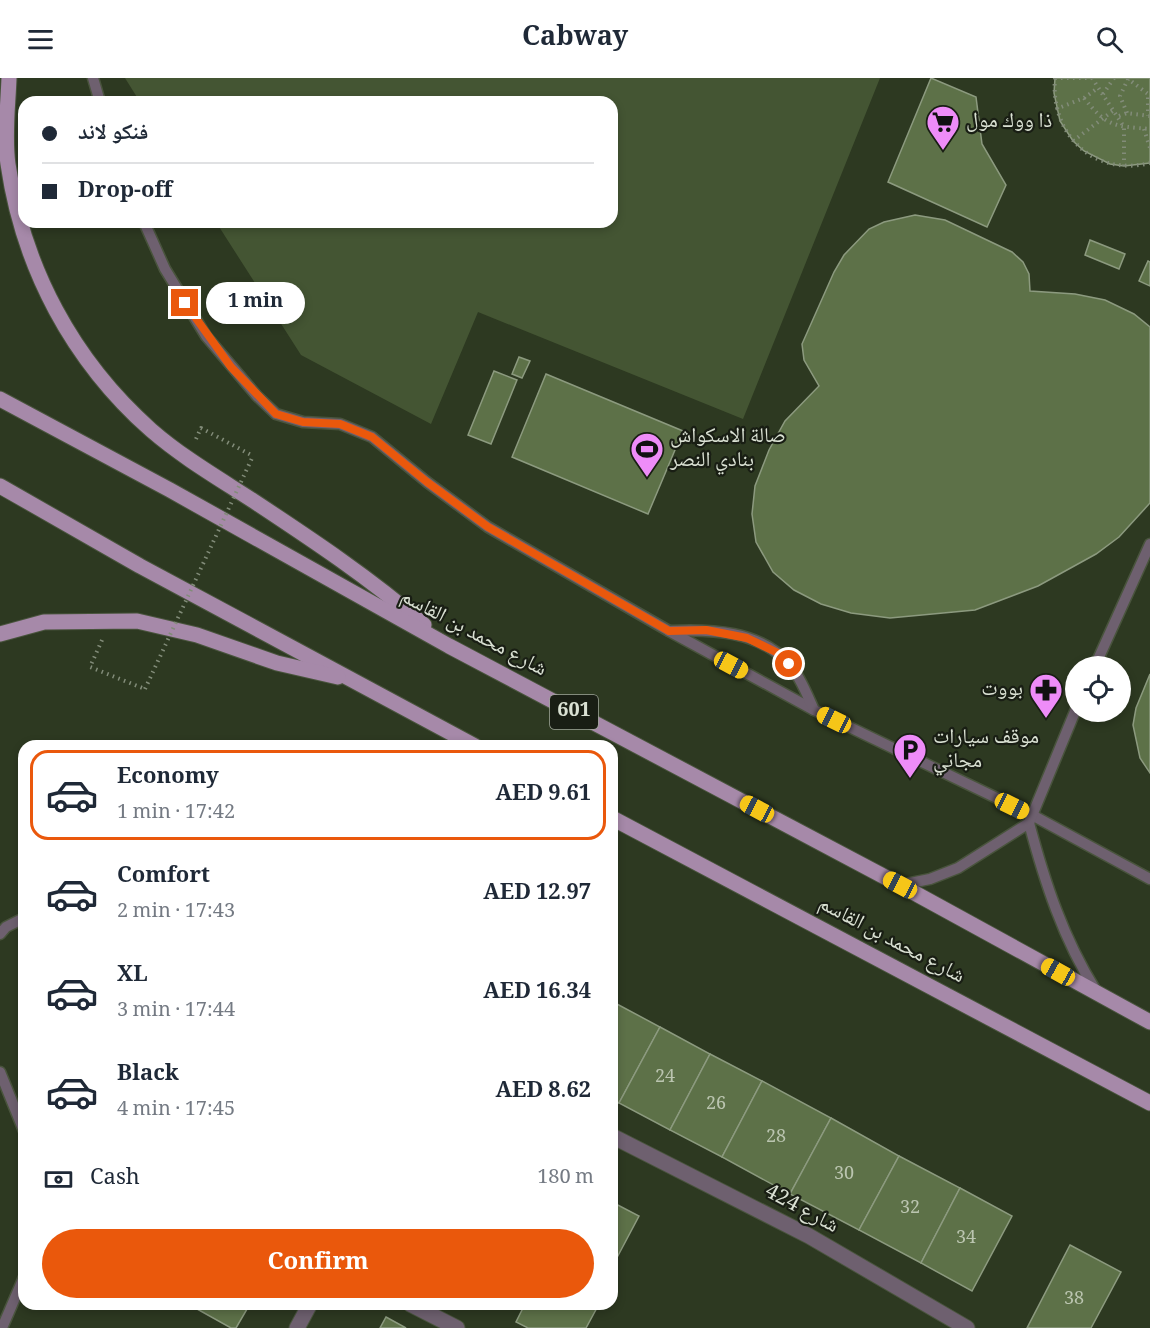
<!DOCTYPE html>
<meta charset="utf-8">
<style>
body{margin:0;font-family:Georgia,"Noto Naskh Arabic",serif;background:#f6f6f7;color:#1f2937;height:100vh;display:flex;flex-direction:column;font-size:22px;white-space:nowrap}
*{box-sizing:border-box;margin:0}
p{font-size:20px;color:#747a83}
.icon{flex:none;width:33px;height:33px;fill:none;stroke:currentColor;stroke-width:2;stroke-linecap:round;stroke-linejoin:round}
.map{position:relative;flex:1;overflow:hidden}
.side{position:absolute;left:18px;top:662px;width:600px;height:570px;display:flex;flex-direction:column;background:#fff;border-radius:18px;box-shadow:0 3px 9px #0003}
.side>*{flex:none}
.guide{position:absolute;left:18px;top:18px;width:600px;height:132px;border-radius:18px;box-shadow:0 3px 9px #0003;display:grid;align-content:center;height:132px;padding:0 24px;background:#fff}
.fabs{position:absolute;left:1065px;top:578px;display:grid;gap:12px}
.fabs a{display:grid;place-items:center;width:66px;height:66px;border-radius:50%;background:#fff;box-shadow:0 3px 9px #0003;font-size:30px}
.end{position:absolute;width:27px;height:27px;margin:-14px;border:8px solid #ea580c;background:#fff;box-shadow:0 0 0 3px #fff}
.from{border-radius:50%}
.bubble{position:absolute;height:42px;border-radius:21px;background:#fff;box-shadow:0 3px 9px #0003;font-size:20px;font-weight:800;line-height:42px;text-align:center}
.car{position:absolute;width:18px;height:36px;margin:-18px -9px;border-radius:8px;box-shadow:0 0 4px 2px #0007;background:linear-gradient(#f5c518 24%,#345 0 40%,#f5c518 0 76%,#345 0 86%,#f5c518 0)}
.guide b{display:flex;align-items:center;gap:21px;height:57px;font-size:22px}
.guide b+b{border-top:2px solid #e0e1e3}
.guide i{width:15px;height:15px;background:#1f2937}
ul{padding:10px 0 0;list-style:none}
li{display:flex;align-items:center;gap:18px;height:90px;margin:0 12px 9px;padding:0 12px;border:3px solid transparent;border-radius:18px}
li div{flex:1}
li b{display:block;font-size:22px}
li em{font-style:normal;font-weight:800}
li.active{border-color:#ea580c}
li>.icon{width:54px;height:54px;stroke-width:1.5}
.pay{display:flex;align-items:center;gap:15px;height:66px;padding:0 24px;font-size:22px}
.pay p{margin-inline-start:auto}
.button{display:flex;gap:12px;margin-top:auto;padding:12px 24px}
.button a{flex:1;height:69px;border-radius:36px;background:#ea580c;color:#fff;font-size:24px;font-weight:800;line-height:69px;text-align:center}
header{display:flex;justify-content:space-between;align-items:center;height:78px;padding:0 24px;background:#fff;font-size:27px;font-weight:800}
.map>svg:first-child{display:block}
</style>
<header><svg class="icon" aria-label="menu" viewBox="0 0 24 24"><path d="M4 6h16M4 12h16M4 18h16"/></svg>Cabway<svg class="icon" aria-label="search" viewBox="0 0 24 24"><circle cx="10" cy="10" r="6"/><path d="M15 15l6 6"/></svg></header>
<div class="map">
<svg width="1150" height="1250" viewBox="0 0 1150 1250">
<rect width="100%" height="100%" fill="#2d3921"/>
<!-- green -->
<path fill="#453" d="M125,0H880L743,341L478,234L431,346L301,277L216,144H612V24H140Z"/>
<!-- building -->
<g fill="#5d7148" stroke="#8c9a7f" stroke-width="1.5">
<path d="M931,0L976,19L982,66L1006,107L987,149L888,104Z"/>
<path d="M1055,0H1150V85L1124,88L1110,86L1084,73L1073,63L1060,43L1054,15Z"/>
<path d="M915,137L945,142L1012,174L1023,184L1029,196L1030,213L1075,216L1105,222L1134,236L1150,249V425L1119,459L1096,476L1038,508L975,532L890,540L851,535L821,526L794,512L773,494L756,464L752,436L755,408L769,372L785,343L819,308L804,282L802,266L834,194L844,177L869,151L884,144Z"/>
<path d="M1090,162L1125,176L1119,191L1085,177Z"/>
<path d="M1148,183L1150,184V208L1139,203Z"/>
<path d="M519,279L530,283L522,300L512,296Z"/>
<path d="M494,293L517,302L491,366L468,357Z"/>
<path d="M546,296L683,353L648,436L512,379Z"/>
<path d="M1150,596V695L1140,680L1133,647L1136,630Z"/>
<path d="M615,925L660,949L619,1025L612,1021V930Z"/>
<path d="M660,949L710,976L670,1052L619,1025Z"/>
<path d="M710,976L762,1003L722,1079L670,1052Z"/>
<path d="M762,1003L831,1040L790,1116L722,1079Z"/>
<path d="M831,1040L899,1078L859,1152L790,1116Z"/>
<path d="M899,1078L960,1110L921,1185L859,1152Z"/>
<path d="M960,1110L1012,1138L972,1213L921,1185Z"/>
<path d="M612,1124L639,1138L612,1189Z"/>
<path d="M1070,1167L1121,1194L1091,1250H1027Z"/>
<path d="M188,1226H250L236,1250H231Z"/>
<path d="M525,1226H599L586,1250H528L516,1244Z"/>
<path d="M386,1239L406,1250H380Z"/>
</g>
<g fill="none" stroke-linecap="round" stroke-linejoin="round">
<defs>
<g id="lane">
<path d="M93,0L100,24"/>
<path d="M144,144L165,191L206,258L257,318L276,336L303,344L340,346L372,359L427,404L488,449L669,553L814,632L1032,737L1150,801"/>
<path d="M669,553C710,551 760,552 790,587C801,600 807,617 814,632"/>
<path d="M1095,588L1150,466"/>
<path d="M1029,745C1045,805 1063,860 1096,913"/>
<path d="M900,807L930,801L958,790L1029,745L1076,631"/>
<path d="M0,856L6,849L24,840"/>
<path d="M0,994L24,1053"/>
<path d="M2,1250L24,1199"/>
</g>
<g id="street">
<path d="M612,1058L809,1158L967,1250"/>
<path d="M410,1226L457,1250"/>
<path d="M297,1250L310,1226"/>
</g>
<g id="primary">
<path d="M9,0C8,28 4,59 8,86C23,190 73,283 151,352C182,379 218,400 252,422C311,461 370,500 424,547"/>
<path d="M0,321L170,412L449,568L900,807L1150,944"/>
<path d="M0,408L140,488L475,668"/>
<path d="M0,556L44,544L137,543L197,557L277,585L338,599"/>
<path d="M612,740L1150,1025"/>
</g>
</defs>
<!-- lane casing -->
<use href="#lane" stroke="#49543d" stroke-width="13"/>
<!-- street casing -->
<use href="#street" stroke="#49543d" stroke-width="17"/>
<!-- primary casing -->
<use href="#primary" stroke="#49543d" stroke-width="17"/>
<!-- path -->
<g stroke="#828c79" stroke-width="4" stroke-dasharray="1.5 4.5" stroke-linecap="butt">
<path d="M1055,0C1050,56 1093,99 1150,85"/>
<path d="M1055,0H1091"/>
<path d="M1092,0L1124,49V88"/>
<path d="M1127,0L1148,16V38"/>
<path d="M1103,16L1114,0"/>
<path d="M1084,20C1107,49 1114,48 1150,51"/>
<path d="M1056,31L1084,20L1098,10"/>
<path d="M1127,35L1120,18L1128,1"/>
<path d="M1119,38L1127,35L1149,38"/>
<path d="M1144,51L1150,70"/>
<path d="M1073,63L1114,32"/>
<path d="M196,361L201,350L253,378"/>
<path d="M102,562L90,589L145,611"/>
</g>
<!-- lane -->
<use href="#lane" stroke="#6e606f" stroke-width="10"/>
<!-- street -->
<use href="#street" stroke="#6e606f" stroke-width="15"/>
<!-- primary -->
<use href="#primary" stroke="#a689a9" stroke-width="15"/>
<!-- path-bridge -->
<path stroke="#828c79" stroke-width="4" stroke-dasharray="1.5 4.5" stroke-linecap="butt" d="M145,611L253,378"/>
</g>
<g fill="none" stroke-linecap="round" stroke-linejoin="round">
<!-- route -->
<path stroke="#ea580c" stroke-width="8" d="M185,225L231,289L276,336L303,344L340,346L372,359L427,404L488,449L669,553L706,552L747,560L778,575L789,586"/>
</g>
<!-- icons -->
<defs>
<symbol id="supermarket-pin" viewBox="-11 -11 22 30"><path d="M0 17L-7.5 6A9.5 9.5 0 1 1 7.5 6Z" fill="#ee8cf8" stroke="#191e14"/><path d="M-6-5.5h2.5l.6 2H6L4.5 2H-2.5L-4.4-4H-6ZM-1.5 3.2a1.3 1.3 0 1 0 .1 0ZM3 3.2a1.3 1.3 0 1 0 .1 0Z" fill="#111"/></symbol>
<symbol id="stadium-pin" viewBox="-11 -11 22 30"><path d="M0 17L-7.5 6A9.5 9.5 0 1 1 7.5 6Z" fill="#ee8cf8" stroke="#191e14"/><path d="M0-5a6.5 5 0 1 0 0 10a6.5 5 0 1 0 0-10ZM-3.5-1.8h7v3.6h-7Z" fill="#111"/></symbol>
<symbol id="pharmacy-pin" viewBox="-11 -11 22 30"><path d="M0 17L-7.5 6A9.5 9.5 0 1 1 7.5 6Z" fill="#ee8cf8" stroke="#191e14"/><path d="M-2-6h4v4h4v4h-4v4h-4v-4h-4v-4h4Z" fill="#111"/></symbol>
<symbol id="parking-pin" viewBox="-11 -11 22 30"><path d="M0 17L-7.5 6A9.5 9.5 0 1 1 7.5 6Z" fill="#ee8cf8" stroke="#191e14"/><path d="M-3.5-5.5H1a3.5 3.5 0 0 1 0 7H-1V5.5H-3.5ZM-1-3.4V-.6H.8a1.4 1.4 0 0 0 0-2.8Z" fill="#111"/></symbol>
</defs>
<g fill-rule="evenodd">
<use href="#supermarket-pin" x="924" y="25" width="38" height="52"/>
<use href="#stadium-pin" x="628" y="352" width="38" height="52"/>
<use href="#pharmacy-pin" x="1027" y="593" width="38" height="52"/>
<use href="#parking-pin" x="891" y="653" width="38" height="52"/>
</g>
<g text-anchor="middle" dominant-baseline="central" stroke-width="4.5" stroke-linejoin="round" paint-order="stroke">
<!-- number labels -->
<g font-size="18" fill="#bbc5b0">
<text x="665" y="1000">24</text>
<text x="716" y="1027">26</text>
<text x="776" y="1060">28</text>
<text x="844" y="1097">30</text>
<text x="910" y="1131">32</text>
<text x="966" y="1161">34</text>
<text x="1074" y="1222">38</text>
</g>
<!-- shield labels -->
<rect fill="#191e14" stroke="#a0a69a" stroke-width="1.5" x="550" y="617" width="48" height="34" rx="4.5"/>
<g font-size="20" font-weight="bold" fill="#dae1d3">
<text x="574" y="634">601</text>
</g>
<!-- poi labels -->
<g font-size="21" fill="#dae1d3" stroke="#191e14" text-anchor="start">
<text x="966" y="44">ذا ووك مول</text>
<text x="670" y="359">صالة الاسكواش<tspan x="670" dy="24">بنادي النصر</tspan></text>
<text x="1023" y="612" text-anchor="end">بووت</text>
<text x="933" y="660">موقف سيارات<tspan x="933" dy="24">مجاني</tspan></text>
</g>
<!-- street labels -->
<g font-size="21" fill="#dae1d3" stroke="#191e14">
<text transform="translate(473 556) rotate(28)">شارع محمد بن القاسم</text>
<text transform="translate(891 863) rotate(28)">شارع محمد بن القاسم</text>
<text transform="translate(801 1132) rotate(28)">شارع 424</text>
</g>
</g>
</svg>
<div class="fabs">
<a><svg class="icon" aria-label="locate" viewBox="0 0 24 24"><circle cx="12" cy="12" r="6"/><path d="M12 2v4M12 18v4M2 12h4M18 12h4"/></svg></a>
</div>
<i class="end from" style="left:789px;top:586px"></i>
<i class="end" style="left:185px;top:225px"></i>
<div class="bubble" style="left:206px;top:204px;width:99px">1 min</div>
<i class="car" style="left:731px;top:587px;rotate:118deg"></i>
<i class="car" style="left:834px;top:642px;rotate:296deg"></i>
<i class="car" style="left:1012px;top:728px;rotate:116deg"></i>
<i class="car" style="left:757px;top:731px;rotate:298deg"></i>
<i class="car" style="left:900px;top:807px;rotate:298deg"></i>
<i class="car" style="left:1058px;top:894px;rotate:299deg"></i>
<div class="guide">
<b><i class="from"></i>فنكو لاند</b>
<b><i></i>Drop-off</b>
</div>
<section class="side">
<ul>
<li class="active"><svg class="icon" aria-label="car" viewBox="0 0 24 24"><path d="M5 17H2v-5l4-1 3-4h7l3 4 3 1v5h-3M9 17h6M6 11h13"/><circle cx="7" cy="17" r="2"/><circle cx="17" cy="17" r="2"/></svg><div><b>Economy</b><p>1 min · 17:42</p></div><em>AED 9.61</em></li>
<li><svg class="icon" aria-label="car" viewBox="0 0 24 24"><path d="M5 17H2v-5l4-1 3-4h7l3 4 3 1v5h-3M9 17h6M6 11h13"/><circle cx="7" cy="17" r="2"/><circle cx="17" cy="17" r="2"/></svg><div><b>Comfort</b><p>2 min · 17:43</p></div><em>AED 12.97</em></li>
<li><svg class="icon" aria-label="car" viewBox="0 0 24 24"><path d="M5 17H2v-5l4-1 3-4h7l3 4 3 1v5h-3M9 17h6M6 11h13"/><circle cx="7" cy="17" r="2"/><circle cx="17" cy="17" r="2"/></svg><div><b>XL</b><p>3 min · 17:44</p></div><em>AED 16.34</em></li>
<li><svg class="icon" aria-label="car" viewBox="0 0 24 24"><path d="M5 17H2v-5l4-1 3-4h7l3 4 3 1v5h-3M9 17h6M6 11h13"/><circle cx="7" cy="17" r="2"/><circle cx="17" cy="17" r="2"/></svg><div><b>Black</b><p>4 min · 17:45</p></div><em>AED 8.62</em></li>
</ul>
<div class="pay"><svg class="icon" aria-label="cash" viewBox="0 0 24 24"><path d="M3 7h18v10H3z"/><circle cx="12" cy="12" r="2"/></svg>Cash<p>180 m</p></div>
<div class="button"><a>Confirm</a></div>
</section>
</div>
